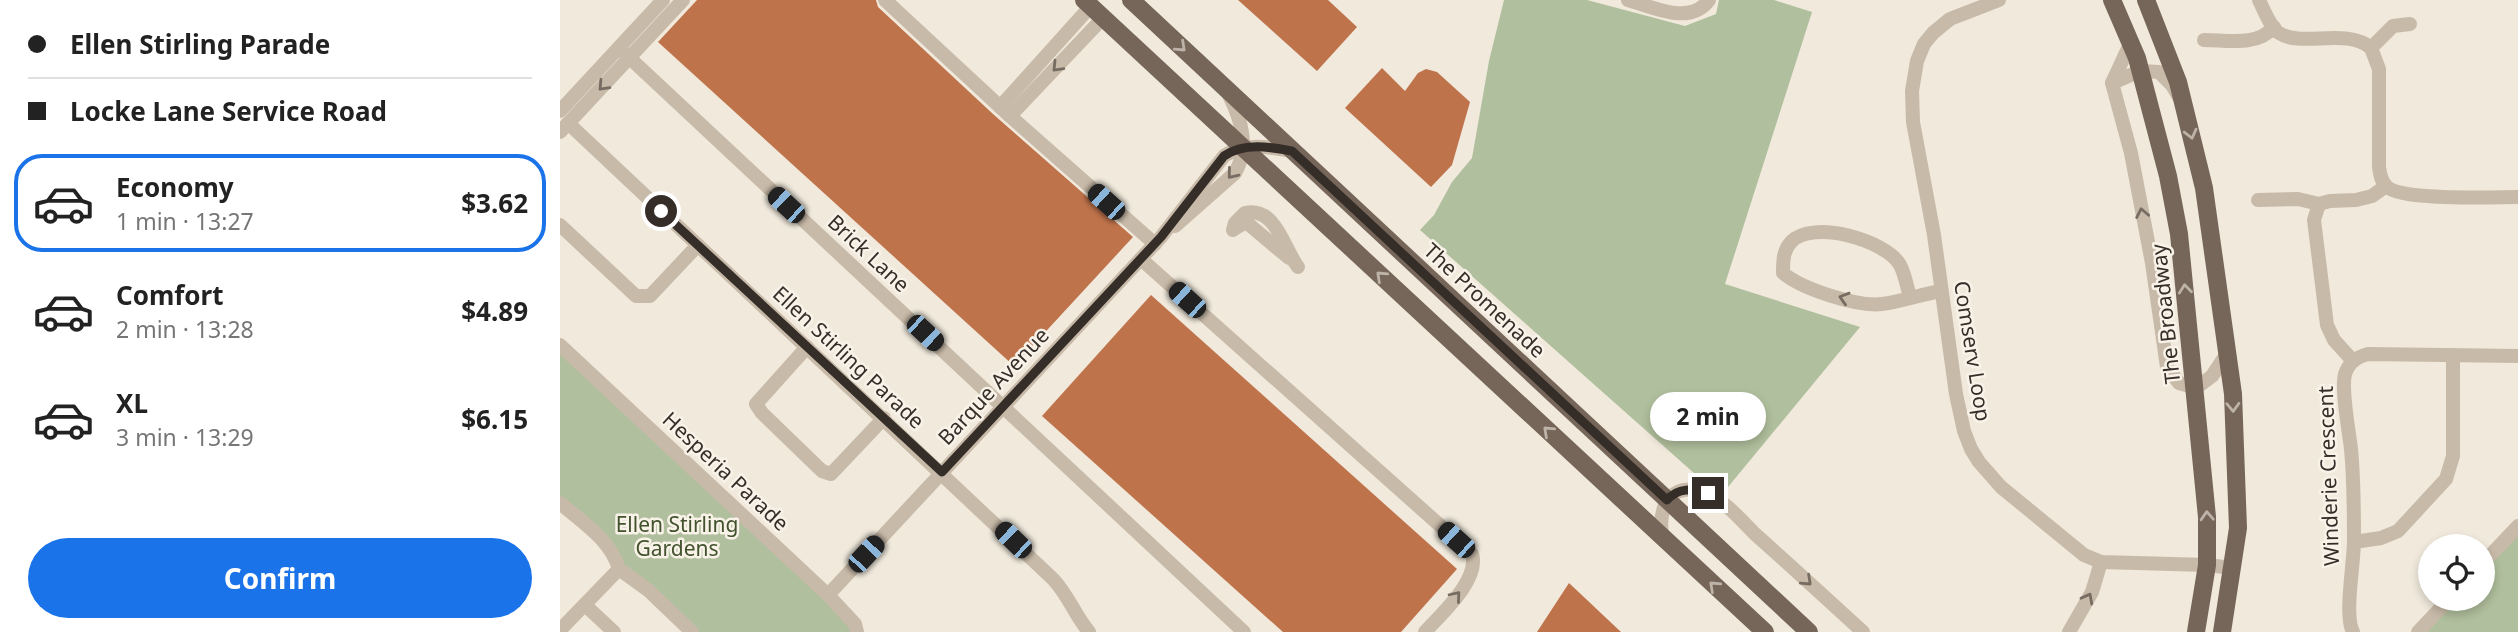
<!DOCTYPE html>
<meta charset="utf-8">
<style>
body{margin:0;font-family:"Noto Sans",sans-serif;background:#f2f2f2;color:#222;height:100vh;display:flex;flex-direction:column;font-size:26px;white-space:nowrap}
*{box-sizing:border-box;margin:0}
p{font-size:23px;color:#767676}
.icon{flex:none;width:38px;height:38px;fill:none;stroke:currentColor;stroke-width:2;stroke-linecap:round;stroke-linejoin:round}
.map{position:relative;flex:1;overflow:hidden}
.sheet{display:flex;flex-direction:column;background:#fff;width:560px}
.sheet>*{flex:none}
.guide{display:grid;align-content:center;height:154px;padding:0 28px;background:#fff}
.buttons{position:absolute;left:1858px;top:534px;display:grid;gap:14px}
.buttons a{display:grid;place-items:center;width:77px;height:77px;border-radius:50%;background:#fff;box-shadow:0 4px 10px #0003;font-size:35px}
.end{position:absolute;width:32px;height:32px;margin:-16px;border:9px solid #352d28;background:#fff;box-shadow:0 0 0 4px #fff}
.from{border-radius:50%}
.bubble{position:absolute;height:49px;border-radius:24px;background:#fff;box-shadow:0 4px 10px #0003;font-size:23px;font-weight:700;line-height:49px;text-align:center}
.car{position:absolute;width:21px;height:42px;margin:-21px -10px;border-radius:9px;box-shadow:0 0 5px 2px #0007;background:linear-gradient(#222 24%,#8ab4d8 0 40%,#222 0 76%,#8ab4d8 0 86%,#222 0)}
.guide b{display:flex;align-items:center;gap:24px;height:66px;font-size:26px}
.guide b+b{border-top:2px solid #e0e0e0}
.guide i{width:18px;height:18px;background:#222}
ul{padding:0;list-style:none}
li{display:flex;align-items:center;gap:21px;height:98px;margin:0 14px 10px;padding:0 14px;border:4px solid transparent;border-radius:28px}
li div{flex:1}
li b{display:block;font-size:26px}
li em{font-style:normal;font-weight:700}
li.on{border-color:#1a73e8}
li>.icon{width:63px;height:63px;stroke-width:1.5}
.cta{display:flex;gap:14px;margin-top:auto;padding:14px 28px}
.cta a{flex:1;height:80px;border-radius:42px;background:#1a73e8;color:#fff;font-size:28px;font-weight:700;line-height:80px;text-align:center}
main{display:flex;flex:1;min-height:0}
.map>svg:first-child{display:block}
</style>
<main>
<section class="sheet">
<div class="guide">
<b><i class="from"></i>Ellen Stirling Parade</b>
<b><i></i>Locke Lane Service Road</b>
</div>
<ul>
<li class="on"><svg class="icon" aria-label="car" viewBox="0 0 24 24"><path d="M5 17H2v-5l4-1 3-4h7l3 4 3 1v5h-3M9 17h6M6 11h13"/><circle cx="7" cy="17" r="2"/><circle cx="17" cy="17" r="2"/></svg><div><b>Economy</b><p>1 min · 13:27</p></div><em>$3.62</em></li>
<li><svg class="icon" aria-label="car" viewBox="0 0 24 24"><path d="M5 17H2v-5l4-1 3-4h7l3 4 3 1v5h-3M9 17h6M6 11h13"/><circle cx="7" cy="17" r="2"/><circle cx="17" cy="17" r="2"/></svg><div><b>Comfort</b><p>2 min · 13:28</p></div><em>$4.89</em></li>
<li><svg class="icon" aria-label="car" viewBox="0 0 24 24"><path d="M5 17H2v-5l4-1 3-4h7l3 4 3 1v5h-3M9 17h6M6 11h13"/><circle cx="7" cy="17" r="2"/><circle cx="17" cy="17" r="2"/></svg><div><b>XL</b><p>3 min · 13:29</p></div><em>$6.15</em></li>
</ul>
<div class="cta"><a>Confirm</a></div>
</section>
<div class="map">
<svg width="1958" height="632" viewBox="0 0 1958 632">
<rect width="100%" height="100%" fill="#f0e9dc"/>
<!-- green -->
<g fill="#b0bf9d">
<path d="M944,0H1027L1125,26L1156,14L1159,0H1214L1252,12L1165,284L1300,327L1168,487L1135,474L860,230L874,215L892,182L912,158L929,61Z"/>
<path d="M0,345L297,632H132L0,503Z"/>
<path d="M1958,534V632H1864L1896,599L1923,598V570Z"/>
</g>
<!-- building -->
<g fill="#bf734b">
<path d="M137,0H316L318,7L433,114L573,237L454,366L98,42Z"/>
<path d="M678,0H768L797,27L757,71Z"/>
<path d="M822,68L845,91L858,73L866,69L877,72L910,102L892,165L871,187L785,108Z"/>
<path d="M591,295L897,569L841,632H723L482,416Z"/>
<path d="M1009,583L1061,632H977Z"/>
</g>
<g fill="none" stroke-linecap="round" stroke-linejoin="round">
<!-- minor -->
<g stroke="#c8baa8" stroke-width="14">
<path d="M325,0L450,116L595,244"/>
<path d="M1068,0C1093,7 1130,26 1149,0"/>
<path d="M1439,0L1390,19L1373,33L1364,44L1357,61L1352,91L1353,122L1374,235L1396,394L1404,431L1411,449L1419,462L1441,487L1524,555L1541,562L1647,565L1673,568"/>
<path d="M1699,0C1704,10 1710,27 1719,33C1742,48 1786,27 1811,48L1819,69V167C1820,174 1821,182 1827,187C1843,201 1933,197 1958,197"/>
<path d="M1644,40C1667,40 1697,47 1714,27"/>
<path d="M1571,42L1552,83L1571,153L1592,263L1607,367L1619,383L1636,388L1652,376L1666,355"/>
<path d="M59,48L684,632"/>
<path d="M1811,48L1833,26L1850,24"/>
<path d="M1552,83L1580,71L1599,72L1612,85L1619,97"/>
<path d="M440,107L530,7"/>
<path d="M0,111L103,0"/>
<path d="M450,116L543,18"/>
<path d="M8,123L493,579C509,596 514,614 529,632"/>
<path d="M0,132L123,0"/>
<path d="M1698,200L1738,199L1759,204L1770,201L1796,200L1812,196L1826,186"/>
<path d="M1759,204L1754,220L1767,325L1774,340L1793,361"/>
<path d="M0,225L76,296H90L138,245"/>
<path d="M615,226L675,173C690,147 681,119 669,95"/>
<path d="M674,229L686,222L729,258"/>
<path d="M673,230L675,223L685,213C716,206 724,249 738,267"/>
<path d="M581,259L912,554C920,580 881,614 865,632"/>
<path d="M1350,297C1347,287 1345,274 1340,265C1326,240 1252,219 1231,242C1223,251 1223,261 1223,273C1242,289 1297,307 1322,304C1341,302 1362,294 1381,291"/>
<path d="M0,345L268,595L295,624L297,632"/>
<path d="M247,347L196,404L202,413L262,471L271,474L324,418"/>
<path d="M0,503C22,522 51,540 59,569"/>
<path d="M1102,536C1098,506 1111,480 1146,493C1162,498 1183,522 1195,534C1231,566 1267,599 1303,632"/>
<path d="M1794,542L1821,538L1838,531L1886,479L1893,456V355"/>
<path d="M1923,563L1958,526"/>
<path d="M268,595L601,237L664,156C684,142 710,147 732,151"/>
<path d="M25,605L54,632"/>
<path d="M0,630L59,569L88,590L132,632"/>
<path d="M1509,632L1532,592L1541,562"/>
<path d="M1793,632C1784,616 1794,563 1794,541C1794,511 1794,480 1791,449C1789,431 1781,390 1785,374C1789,362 1797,357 1808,354L1958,356"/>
<path d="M1858,632L1890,598"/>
</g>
<!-- major -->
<g stroke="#76665a" stroke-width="18">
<path d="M524,0L1205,632"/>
<path d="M571,0L1249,632"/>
<path d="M1552,0L1577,58L1608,176L1619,234L1647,517V565L1636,632"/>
<path d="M1586,0L1618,82L1644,188L1673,394L1678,528L1662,632"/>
</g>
</g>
<!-- one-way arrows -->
<defs><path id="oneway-chevron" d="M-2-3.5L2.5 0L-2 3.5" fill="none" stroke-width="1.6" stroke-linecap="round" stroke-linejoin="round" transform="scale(1.75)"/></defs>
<g stroke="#beb3a8">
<use href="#oneway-chevron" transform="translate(621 47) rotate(43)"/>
<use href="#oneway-chevron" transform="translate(1631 134) rotate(76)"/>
<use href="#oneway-chevron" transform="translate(821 276) rotate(-137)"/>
<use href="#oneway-chevron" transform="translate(1625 289) rotate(-96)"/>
<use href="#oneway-chevron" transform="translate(1673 407) rotate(88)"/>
<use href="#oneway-chevron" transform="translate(988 431) rotate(-137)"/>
<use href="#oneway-chevron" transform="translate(1647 516) rotate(-93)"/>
<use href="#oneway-chevron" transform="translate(1154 586) rotate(-137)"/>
</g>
<g stroke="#776c62">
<use href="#oneway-chevron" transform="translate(497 67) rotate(134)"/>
<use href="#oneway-chevron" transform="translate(43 86) rotate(133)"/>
<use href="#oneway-chevron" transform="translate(672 174) rotate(129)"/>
<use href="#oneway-chevron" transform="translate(1582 213) rotate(-101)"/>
<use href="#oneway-chevron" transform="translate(1284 298) rotate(-163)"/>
<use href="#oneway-chevron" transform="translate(1247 581) rotate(43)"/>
<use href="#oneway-chevron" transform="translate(896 596) rotate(-50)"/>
<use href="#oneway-chevron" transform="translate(1528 598) rotate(-62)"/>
</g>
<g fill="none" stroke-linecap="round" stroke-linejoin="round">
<!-- route -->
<path stroke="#352d28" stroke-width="9" d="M101,211L382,472L601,237L664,156C684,142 710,147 732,151L1107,500C1119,487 1131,489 1148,493"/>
</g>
<g text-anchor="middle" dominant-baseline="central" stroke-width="5" stroke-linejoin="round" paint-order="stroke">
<!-- street labels -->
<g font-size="21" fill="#352d28" stroke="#f8f2e8">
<text transform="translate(309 253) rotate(43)">Brick Lane</text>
<text transform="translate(925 300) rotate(43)">The Promenade</text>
<text transform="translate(1605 314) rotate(-96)">The Broadway</text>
<text transform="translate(1413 351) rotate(81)">Comserv Loop</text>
<text transform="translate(289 357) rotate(43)">Ellen Stirling Parade</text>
<text transform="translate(433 386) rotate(-47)">Barque Avenue</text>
<text transform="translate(166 471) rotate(43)">Hesperia Parade</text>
<text transform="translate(1768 476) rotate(-92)">Winderie Crescent</text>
</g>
<!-- park labels -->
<g font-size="21" fill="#41522d" stroke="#f8f2e8">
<text x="117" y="524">Ellen Stirling<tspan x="117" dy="24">Gardens</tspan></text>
</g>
</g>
</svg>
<div class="buttons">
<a><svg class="icon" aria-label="locate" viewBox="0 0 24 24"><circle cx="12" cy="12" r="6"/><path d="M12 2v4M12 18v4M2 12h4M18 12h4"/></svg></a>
</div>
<i class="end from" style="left:101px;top:211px"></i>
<i class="end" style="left:1148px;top:493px"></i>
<div class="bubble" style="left:1090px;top:392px;width:116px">2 min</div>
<i class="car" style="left:546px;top:202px;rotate:312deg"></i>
<i class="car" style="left:226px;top:205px;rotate:313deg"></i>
<i class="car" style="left:627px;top:300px;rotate:312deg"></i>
<i class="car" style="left:365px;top:333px;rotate:133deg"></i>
<i class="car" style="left:453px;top:540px;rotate:314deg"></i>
<i class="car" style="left:896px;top:540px;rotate:312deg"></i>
<i class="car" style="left:306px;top:554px;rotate:43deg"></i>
</div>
</main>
